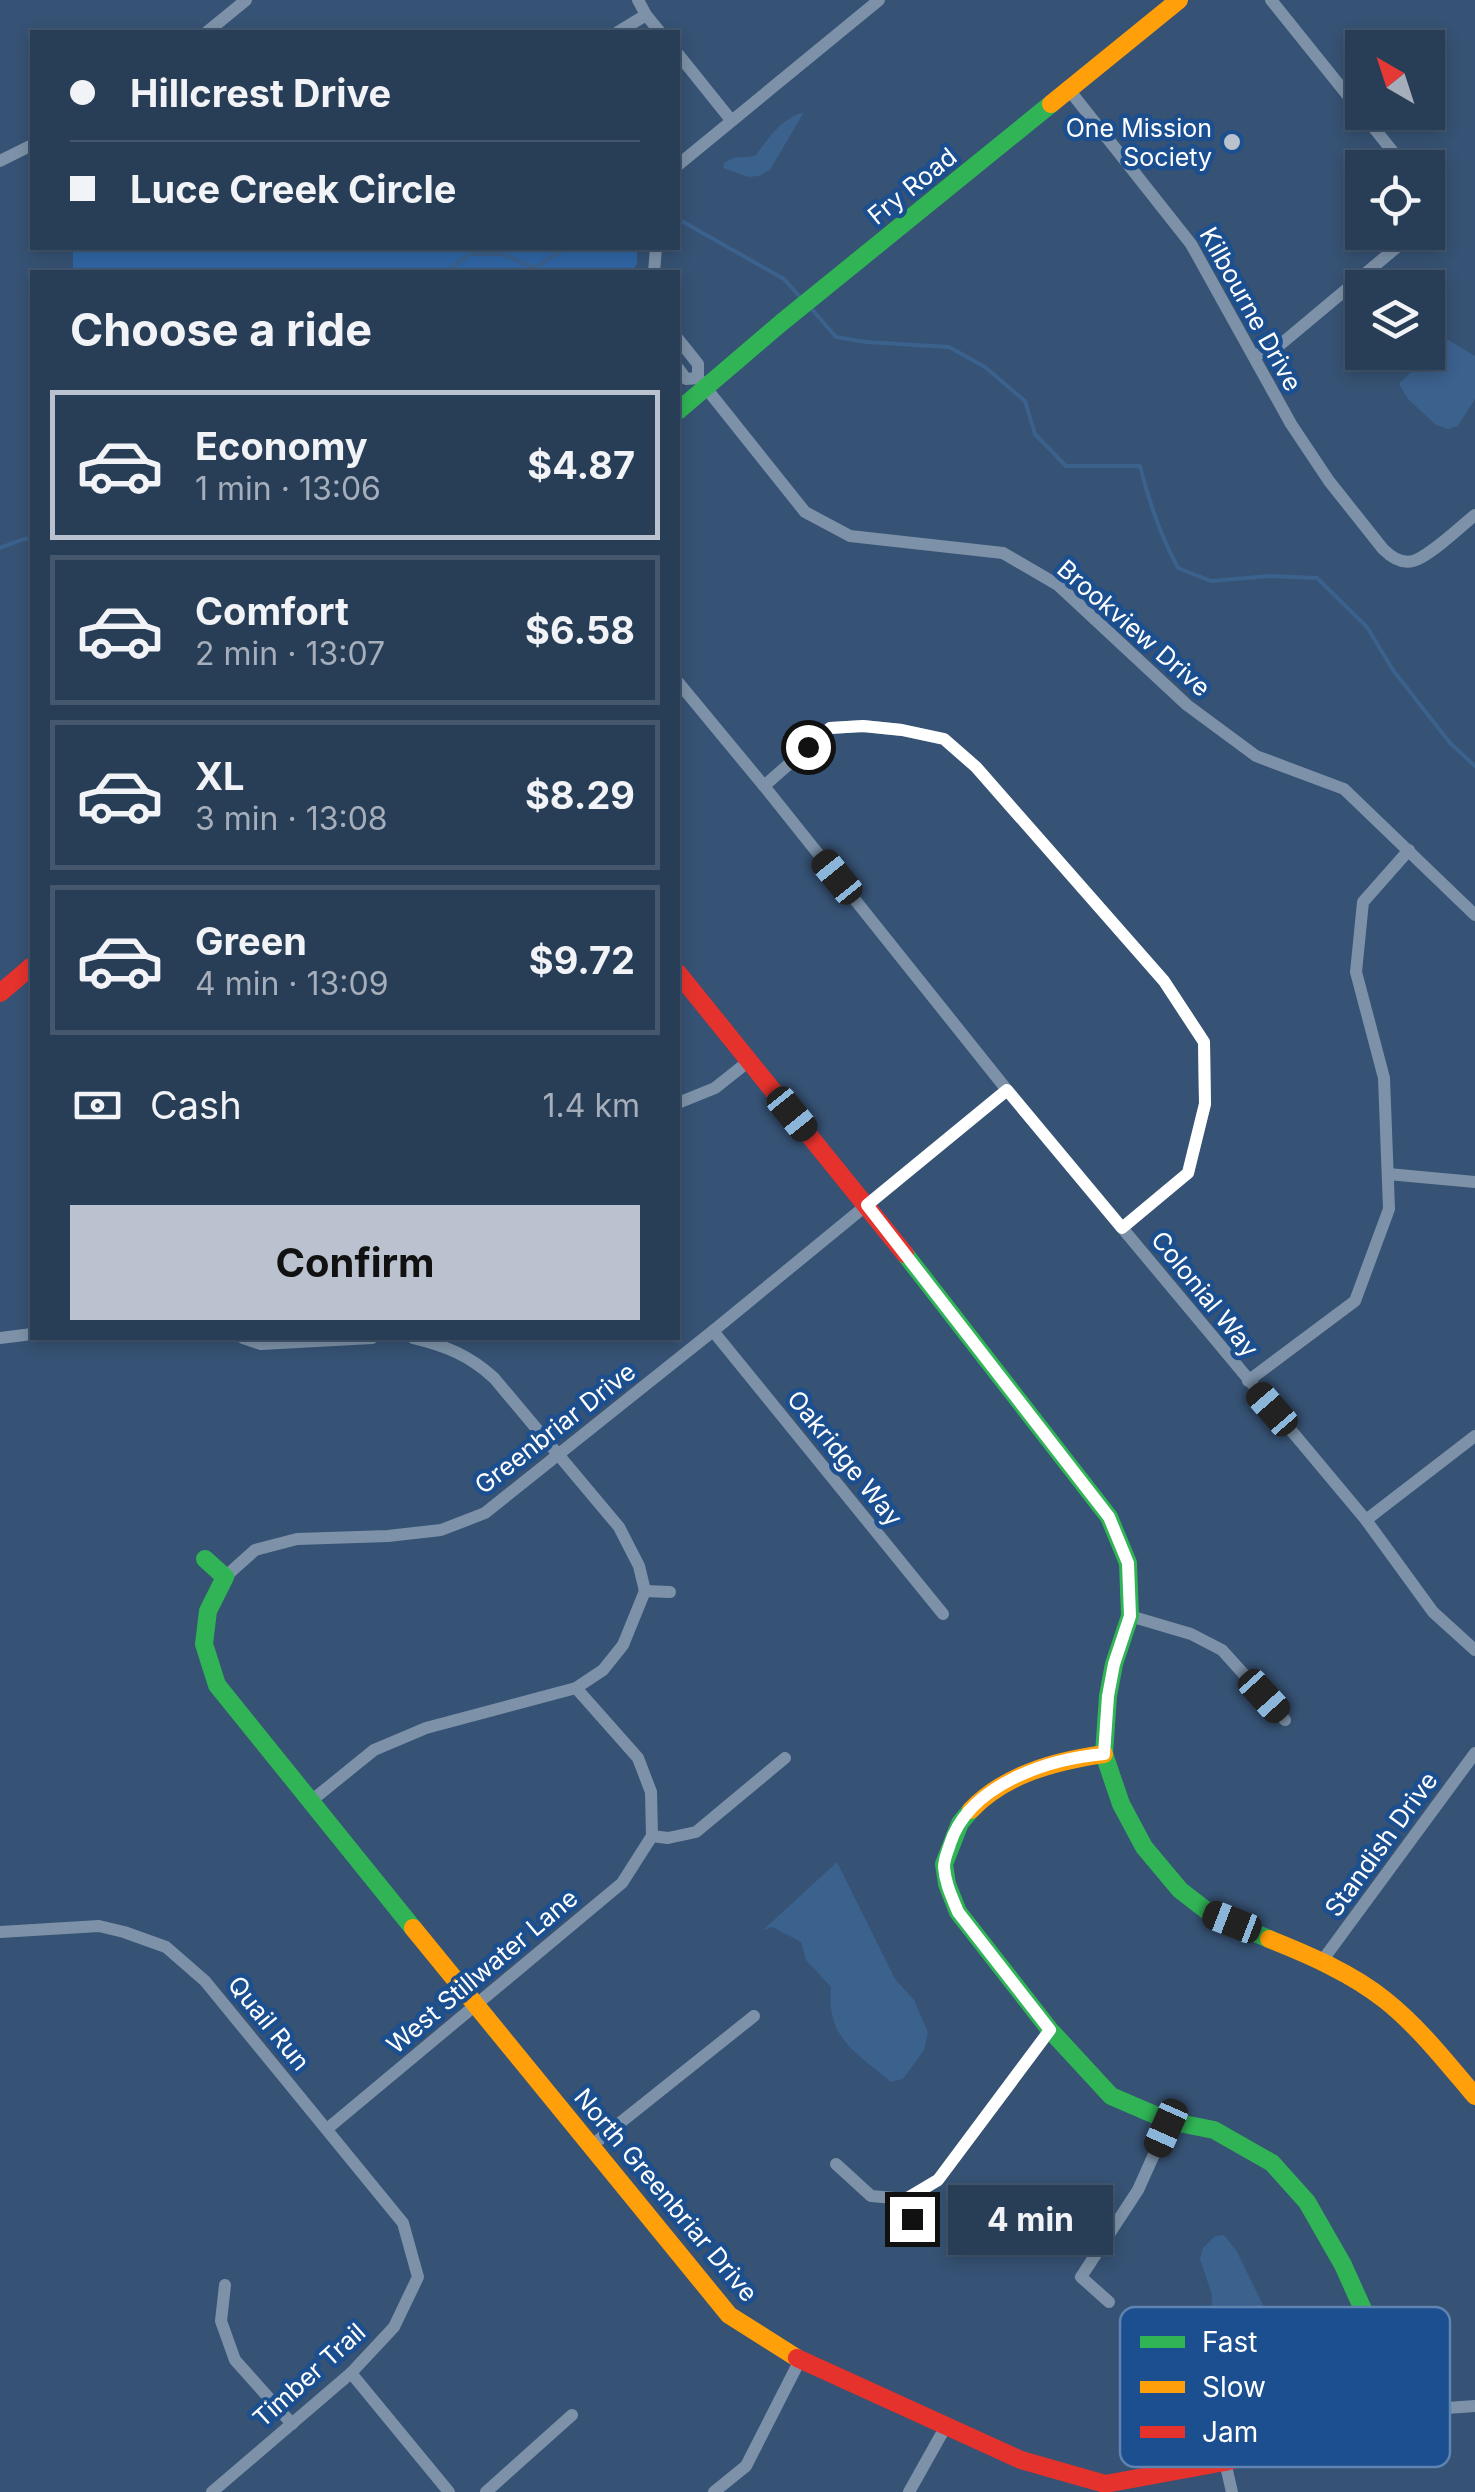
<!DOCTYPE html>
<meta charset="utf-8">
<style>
body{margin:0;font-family:Inter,sans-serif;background:#344961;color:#f1f3f6;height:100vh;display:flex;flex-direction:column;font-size:38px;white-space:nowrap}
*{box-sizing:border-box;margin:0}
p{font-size:32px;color:#a5aeba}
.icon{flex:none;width:55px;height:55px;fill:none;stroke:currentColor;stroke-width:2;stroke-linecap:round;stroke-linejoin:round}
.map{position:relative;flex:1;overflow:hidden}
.side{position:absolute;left:30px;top:270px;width:650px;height:1070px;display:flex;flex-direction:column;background:#283e57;border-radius:0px;box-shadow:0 5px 15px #0003,0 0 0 2px #44576d}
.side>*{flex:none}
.hud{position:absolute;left:30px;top:30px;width:650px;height:220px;border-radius:0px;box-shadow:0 5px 15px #0003,0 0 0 2px #44576d;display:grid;align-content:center;height:220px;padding:0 40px;background:#283e57}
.needle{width:65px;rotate:321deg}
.tools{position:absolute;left:1345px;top:30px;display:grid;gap:20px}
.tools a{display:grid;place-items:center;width:100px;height:100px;border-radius:0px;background:#283e57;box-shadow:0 5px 15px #0003,0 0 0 2px #44576d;font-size:50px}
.end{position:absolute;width:45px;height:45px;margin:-22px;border:12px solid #fff;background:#111;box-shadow:0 0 0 5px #111}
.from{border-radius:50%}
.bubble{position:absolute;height:70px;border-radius:0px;background:#283e57;box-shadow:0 5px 15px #0003,0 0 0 2px #44576d;font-size:32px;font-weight:700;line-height:70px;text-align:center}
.car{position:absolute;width:30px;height:60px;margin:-30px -15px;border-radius:12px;box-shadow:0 0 8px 2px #0007;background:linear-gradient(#222 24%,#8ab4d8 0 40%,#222 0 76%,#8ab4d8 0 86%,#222 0)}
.hud b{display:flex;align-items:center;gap:35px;height:95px;font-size:38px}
.hud b+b{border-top:2px solid #44576d}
.hud i{width:25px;height:25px;background:#f1f3f6}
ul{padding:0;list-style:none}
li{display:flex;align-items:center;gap:30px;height:150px;margin:0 20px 15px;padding:0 20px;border:5px solid #44576d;border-radius:0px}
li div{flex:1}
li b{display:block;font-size:38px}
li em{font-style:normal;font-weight:700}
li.on{border-color:#b9c2ce}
li>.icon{width:90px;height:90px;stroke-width:1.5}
h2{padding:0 40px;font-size:45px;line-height:120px}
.pay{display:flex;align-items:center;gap:25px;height:110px;padding:0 40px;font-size:38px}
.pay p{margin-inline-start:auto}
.cta{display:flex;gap:20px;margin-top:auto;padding:20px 40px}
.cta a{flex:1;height:115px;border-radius:0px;background:#b9c2ce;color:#111;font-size:40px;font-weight:700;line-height:115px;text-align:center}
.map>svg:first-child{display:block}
</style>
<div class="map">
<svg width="1475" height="2492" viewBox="0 0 1475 2492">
<rect width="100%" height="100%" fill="#365274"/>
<!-- green -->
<path fill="#2f66a5" d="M73,248H637V264L631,272H73Z"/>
<!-- water -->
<g fill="#3b618d">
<path d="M804,112L770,170L759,176L748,177L723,168L724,163L733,158L755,156C769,138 780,119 804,112Z"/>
<path d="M1445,338L1475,356V399L1458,426L1448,429L1436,425L1408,399L1399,384Z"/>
<path d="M837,1862L895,1979L914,2000L928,2032L924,2050L903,2079L891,2082C856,2052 826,2039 831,1987L806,1960L801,1942L772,1927L762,1931Z"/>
<path d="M1224,2235L1236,2250L1277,2333L1285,2338L1327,2322L1338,2323C1345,2332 1347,2341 1348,2353C1353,2395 1317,2408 1282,2420L1275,2414L1259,2364L1197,2375L1189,2362L1211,2318L1212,2295L1200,2259L1203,2248L1215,2236Z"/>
</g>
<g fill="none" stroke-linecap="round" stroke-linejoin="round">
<!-- stream -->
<g stroke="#3b618d" stroke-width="4">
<path d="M678,219L784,279L802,299"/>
<path d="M446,272L470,254H503L534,268L566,248"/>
<path d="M809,306L836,337L866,342L949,347L985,367L1025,401L1035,434L1066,466H1140C1149,502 1160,535 1178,568L1211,581L1269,576L1317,578L1367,627L1393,670L1450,743L1475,766"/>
<path d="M0,548L24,539L32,538"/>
</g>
<!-- street -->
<g stroke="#7d92a8" stroke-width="12">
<path d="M638,0L646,15L660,32"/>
<path d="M1271,0L1406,168"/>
<path d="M207,32L246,0"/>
<path d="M618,32L646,15"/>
<path d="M678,54L731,120"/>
<path d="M1070,91L1191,244L1291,424L1329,481L1383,549C1391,557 1401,564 1413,561C1429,557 1461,526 1475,515"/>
<path d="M0,161L32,145"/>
<path d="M678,165L879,0"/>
<path d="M1428,194L1441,211L1428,222"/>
<path d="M654,272L656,248"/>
<path d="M678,339L698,364V378L805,512L850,536L1003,553L1058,585L1187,705L1256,756L1344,789L1475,915"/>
<path d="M1254,356L1281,344L1415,232"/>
<path d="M678,368L686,379L698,378"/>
<path d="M678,682L764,786L1007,1090L1366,1520L1433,1612L1475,1650"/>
<path d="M764,786L830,728L863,726L902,730L944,739L976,767L1164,981L1204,1042L1205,1104L1188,1173L1122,1228"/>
<path d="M678,1103L715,1088L749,1061"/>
<path d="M1388,1174L1475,1182"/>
<path d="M713,1331L943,1614"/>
<path d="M0,1338L32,1334"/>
<path d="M243,1338L261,1344L372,1338"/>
<path d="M413,1338C446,1346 469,1355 494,1378L619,1527L639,1566L645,1591"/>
<path d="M1248,1381L1355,1301L1389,1209L1384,1078L1356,972L1363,902L1409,850"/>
<path d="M1366,1520L1475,1436"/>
<path d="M225,1577L255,1550L297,1539L388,1536L441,1530L485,1513L713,1331L1007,1090"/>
<path d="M1130,1616L1191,1634L1222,1650L1285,1720"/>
<path d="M576,1688L638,1758L651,1792L652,1836"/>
<path d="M311,1801L374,1750L426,1728L576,1688L603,1670L623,1645L645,1591L670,1592"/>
<path d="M652,1836L668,1838L696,1832L785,1758"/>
<path d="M0,1932L99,1926L124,1932L166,1947L205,1981L403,2223L418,2277L394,2327L351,2373L212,2492"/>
<path d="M1322,1961L1475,1753"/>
<path d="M327,2129L622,1883L652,1836"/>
<path d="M591,2146L754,2016"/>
<path d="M836,2164L871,2196L906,2199L912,2219"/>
<path d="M906,2199L938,2180L1050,2030"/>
<path d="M225,2285L221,2321L235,2360L292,2424"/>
<path d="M1109,2302L1081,2277L1138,2190L1169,2121"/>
<path d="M351,2373L449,2492"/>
<path d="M1356,2391L1419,2410L1475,2406"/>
<path d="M1225,2462L1232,2492"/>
<path d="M486,2492L572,2415"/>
<path d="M714,2492L746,2466L800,2360"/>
<path d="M909,2492L946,2426"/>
</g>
<!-- fast -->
<g stroke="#30b455" stroke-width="18">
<path d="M678,411L781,323L1051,104"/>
<path d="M905,1254L1109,1517L1128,1563L1130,1616L1114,1664L1108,1696L1104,1754L1121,1804L1144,1847L1180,1890L1211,1914L1269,1939"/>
<path d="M205,1559L225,1577L208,1611L204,1644L217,1685L413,1928"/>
<path d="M971,1810L960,1823L944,1864L947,1884L958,1912L1050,2030L1111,2096L1169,2121L1214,2130L1272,2163L1307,2202L1343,2265L1370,2325"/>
</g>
<!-- slow -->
<g stroke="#ff9f0a" stroke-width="18">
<path d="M1051,104L1179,0"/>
<path d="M971,1810C1005,1774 1056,1761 1104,1754"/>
<path d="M413,1928L729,2315L797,2358"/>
<path d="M1269,1939C1309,1955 1351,1973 1385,2000C1419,2027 1447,2063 1475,2096"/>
</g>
<!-- jam -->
<g stroke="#e5322d" stroke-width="18">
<path d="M678,973L905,1254"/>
<path d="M0,993L32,966"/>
<path d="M797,2358L1021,2460L1105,2484L1225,2462L1290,2443L1331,2420L1356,2391L1369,2359L1370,2325"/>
</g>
</g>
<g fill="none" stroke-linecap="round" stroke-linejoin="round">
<!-- route -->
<path stroke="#fff" stroke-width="12" d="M808,747L830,728L863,726L902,730L944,739L976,767L1164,981L1204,1042L1205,1104L1188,1173L1122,1228L1007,1090L867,1205L1109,1517L1128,1563L1130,1616L1114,1664L1108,1696L1104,1754C1047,1759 969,1785 950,1844C948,1851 944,1859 944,1867C945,1883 952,1897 958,1912L1050,2030L938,2180L906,2199L912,2219"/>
</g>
<!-- markers -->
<circle fill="#b9c2ce" stroke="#1b4f8f" stroke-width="4" cx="1232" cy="142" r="10"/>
<g text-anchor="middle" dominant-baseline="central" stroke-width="9" stroke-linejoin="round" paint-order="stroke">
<!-- poi labels -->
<g font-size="25" fill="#fff" stroke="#1b4f8f" text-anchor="end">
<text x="1212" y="128">One Mission<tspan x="1212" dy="29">Society</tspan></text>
</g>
<!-- street labels -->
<g font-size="25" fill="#fff" stroke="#1b4f8f">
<text transform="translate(912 186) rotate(-39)">Fry Road</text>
<text transform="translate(1251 309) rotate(61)">Kilbourne Drive</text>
<text transform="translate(1134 628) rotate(41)">Brookview Drive</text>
<text transform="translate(1205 1294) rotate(51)">Colonial Way</text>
<text transform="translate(555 1428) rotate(-38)">Greenbriar Drive</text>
<text transform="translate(845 1458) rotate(51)">Oakridge Way</text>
<text transform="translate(1381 1844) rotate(-54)">Standish Drive</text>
<text transform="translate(482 1971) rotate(-40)">West Stillwater Lane</text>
<text transform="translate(269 2023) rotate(51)">Quail Run</text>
<text transform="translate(666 2195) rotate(50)">North Greenbriar Drive</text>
<text transform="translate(309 2375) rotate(-42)">Timber Trail</text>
</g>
</g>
<!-- legend -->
<rect x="1120" y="2307" width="330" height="160" rx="15" fill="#1b4f8f" stroke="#5f84b1" stroke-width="2.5"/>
<rect x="1140" y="2336" width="45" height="12" fill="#30b455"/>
<rect x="1140" y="2381" width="45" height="12" fill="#ff9f0a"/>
<rect x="1140" y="2426" width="45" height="12" fill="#e5322d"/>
<g font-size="28" fill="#fff">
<text x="1202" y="2352">Fast</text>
<text x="1202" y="2397">Slow</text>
<text x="1202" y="2442">Jam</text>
</g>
</svg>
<div class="tools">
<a><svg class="needle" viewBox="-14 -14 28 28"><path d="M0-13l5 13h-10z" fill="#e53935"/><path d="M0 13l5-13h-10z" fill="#a5aeba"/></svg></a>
<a><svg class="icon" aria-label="locate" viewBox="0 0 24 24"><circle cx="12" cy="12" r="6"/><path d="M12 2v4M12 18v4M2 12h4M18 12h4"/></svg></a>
<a><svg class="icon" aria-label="layers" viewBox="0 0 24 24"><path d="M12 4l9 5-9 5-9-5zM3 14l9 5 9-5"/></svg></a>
</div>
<i class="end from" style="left:808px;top:747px"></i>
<i class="end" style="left:912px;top:2219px"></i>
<div class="bubble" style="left:948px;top:2185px;width:165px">4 min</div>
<i class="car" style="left:837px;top:877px;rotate:321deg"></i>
<i class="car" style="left:792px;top:1114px;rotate:141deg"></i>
<i class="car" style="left:1272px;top:1409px;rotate:319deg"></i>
<i class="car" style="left:1264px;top:1696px;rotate:138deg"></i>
<i class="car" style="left:1232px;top:1922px;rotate:291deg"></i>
<i class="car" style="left:1166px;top:2128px;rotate:204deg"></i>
<div class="hud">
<b><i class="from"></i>Hillcrest Drive</b>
<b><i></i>Luce Creek Circle</b>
</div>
<section class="side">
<h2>Choose a ride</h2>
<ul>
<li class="on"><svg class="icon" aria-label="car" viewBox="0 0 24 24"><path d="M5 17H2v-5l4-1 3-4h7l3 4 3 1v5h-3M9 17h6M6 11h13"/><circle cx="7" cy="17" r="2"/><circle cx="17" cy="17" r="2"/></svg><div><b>Economy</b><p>1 min · 13:06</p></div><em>$4.87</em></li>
<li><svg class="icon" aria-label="car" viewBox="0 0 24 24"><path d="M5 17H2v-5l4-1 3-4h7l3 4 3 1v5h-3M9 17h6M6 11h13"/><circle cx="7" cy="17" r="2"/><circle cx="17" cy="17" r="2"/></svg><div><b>Comfort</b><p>2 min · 13:07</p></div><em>$6.58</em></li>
<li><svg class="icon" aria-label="car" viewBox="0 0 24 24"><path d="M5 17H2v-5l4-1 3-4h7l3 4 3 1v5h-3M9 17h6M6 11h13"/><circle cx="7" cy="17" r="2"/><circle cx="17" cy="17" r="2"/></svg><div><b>XL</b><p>3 min · 13:08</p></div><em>$8.29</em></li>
<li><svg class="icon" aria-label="car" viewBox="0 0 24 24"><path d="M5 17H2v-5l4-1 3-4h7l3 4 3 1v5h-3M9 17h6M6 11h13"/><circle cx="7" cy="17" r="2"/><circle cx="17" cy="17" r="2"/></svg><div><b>Green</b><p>4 min · 13:09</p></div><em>$9.72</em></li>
</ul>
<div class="pay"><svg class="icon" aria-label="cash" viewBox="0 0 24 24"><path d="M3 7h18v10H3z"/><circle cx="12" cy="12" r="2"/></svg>Cash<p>1.4 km</p></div>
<div class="cta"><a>Confirm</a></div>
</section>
</div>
